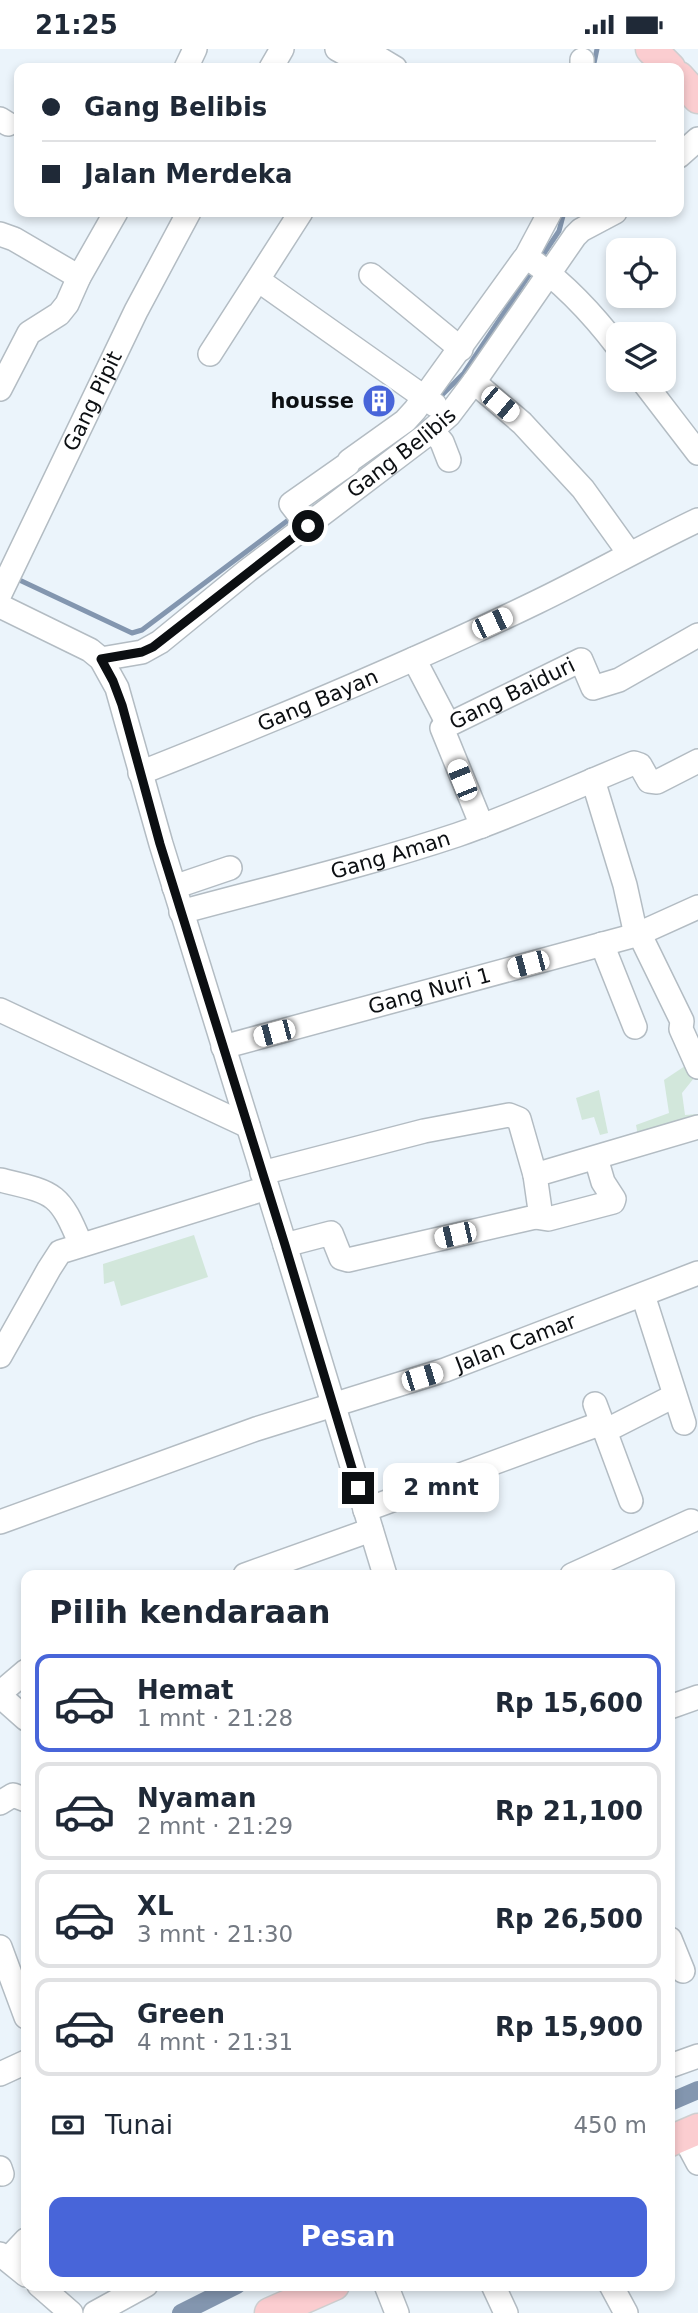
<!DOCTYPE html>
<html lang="id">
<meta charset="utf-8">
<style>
body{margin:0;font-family:"DejaVu Sans",sans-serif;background:#f2f2f3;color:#1f2937;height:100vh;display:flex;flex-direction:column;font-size:26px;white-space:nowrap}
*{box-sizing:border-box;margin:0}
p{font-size:23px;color:#747a83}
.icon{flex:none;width:38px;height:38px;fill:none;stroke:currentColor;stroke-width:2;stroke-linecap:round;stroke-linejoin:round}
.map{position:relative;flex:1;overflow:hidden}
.panel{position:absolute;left:21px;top:1521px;width:654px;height:721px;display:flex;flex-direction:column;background:#fff;border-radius:14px;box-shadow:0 4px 10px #0003}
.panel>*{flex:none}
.guide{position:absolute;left:14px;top:14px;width:670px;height:154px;border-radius:14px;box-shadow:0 4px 10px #0003;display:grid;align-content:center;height:154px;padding:0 28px;background:#fff}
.fabs{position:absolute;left:606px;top:189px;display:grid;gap:14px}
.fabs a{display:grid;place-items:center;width:70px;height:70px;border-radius:14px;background:#fff;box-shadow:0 4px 10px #0003;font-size:35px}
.end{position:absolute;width:32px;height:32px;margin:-16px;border:9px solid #0c0f12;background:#fff;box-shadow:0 0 0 4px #fff}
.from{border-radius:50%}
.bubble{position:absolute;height:49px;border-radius:14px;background:#fff;box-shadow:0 4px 10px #0003;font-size:23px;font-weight:700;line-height:49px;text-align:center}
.car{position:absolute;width:21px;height:42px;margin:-21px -10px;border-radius:9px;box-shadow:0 0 5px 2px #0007;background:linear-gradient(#fff 24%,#345 0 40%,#fff 0 76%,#345 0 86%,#fff 0)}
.guide b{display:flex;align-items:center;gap:24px;height:66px;font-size:26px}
.guide b+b{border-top:2px solid #e0e1e3}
.guide i{width:18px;height:18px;background:#1f2937}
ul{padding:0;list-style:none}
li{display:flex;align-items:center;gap:21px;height:98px;margin:0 14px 10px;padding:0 14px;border:4px solid #e0e1e3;border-radius:14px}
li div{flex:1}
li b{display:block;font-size:26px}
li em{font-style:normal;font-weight:700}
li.active{border-color:#4865d9}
li>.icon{width:63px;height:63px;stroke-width:1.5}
h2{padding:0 28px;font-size:32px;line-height:84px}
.pay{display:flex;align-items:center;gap:18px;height:77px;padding:0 28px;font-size:26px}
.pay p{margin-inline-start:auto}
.cta{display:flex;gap:14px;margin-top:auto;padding:14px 28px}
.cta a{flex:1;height:80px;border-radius:14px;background:#4865d9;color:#fff;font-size:28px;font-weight:700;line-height:80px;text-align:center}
.status{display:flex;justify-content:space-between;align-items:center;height:49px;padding:0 35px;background:#fff;direction:ltr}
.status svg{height:19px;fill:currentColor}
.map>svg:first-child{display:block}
</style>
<div class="status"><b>21:25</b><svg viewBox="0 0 49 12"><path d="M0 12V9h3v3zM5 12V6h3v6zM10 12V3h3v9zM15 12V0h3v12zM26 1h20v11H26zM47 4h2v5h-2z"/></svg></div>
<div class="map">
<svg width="698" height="2264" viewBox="0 0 698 2264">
<rect width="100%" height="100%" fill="#ebf4fb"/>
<!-- green -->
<g fill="#d2e7db">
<path d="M688,1015L694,1029L682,1044L685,1066L698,1065V1072L639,1092L636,1076L669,1064L664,1031Z"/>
<path d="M599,1041L608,1084L600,1086L594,1068L582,1071L576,1049Z"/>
<path d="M194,1186L208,1228L121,1257L114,1232L104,1235L103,1215Z"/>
</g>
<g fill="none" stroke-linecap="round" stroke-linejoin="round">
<!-- stream -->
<g stroke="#8396af" stroke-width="5">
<path d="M593,19L597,0"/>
<path d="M541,209L559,182L564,163"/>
<path d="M438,350L464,324L533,220"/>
<path d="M13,528L132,584L142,581L295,466"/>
</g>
<!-- canal -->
<g stroke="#8396af" stroke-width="18">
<path d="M670,2053L698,2041"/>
<path d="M181,2264L237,2236"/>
</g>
<defs>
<g id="minor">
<path d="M337,0L357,11L375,7L395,19"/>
<path d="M186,19L195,0"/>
<path d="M271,19L282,0"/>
<path d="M582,19V11"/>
<path d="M0,70L8,75"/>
<path d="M679,107L698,90"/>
<path d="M0,185L14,190L79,228"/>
<path d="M526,208L550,163"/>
<path d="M371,226L461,300"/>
<path d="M258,231L435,356"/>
<path d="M210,305L301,163"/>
<path d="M642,331L698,404"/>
<path d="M474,333L522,374L583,440L629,504"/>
<path d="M0,340L29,284L59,265L67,255L79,228L116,163"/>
<path d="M432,381L442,393L449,411"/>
<path d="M308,477L291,455L348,415L349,412L405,372L415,361L524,210L528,209C563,233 592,264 618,298"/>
<path id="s1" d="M0,545L136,262L189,163"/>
<path d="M0,557L90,601L101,610L117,639L161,795L285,1196L385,1526"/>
<path id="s2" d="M101,610L142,603L160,593L247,522L425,387L449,366L474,333L575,187L581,181L615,163"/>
<path d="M414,610L448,675"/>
<path id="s3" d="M140,724C274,671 407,616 537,553C591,527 643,497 698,471"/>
<path d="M593,731L625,836L636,886"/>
<path id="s4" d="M482,777L442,679L581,611L593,639L619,631L698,586"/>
<path d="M174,838L230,819"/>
<path id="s5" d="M181,863C273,838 367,816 457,786C518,765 575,738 634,714L640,716L649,732L657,733L698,712"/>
<path d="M639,884L682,972L681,980L698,1018"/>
<path d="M602,895L635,978"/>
<path d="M0,961L248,1077"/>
<path id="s6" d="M223,998L636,886L698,858"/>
<path d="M262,1124L424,1082L509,1066L519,1070L535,1126"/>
<path d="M0,1131C55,1144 59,1143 81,1196"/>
<path d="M535,1168L548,1170L613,1153L614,1150L603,1133L596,1109"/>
<path d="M285,1196L331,1184L341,1209L348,1211L535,1168L540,1161L535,1126L698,1078"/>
<path d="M643,1246L684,1374"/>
<path d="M0,1307L49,1220L60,1203L267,1139"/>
<path d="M595,1355L631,1452"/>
<path d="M605,1382L674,1347"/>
<path d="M365,1461L602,1374"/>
<path id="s7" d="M0,1473L256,1380L445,1321L698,1224"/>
<path d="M245,1526L371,1481"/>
<path d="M572,1526L691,1472"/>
<path d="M0,1644L26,1622"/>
<path d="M0,1647L26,1670"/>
<path d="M670,1658L698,1648"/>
<path d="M0,1754L13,1746L26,1751"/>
<path d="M670,1890L683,1922"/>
<path d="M0,1898L26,1968"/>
<path d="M670,2017L698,2007"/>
<path d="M0,2025L26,2013"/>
<path d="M683,2086L698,2114"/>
<path d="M0,2119L2,2125"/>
<path d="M0,2205L26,2226"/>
<path d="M8,2210L26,2191"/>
<path d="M39,2236L71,2264"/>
<path d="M386,2236L397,2264"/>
<path d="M493,2236L506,2264"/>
<path d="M611,2236L626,2264"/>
<path d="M95,2264L146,2236"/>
</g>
<g id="major">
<path d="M651,0L670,19"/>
<path d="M679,28L698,49"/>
<path d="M670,2092L698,2080"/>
<path d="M270,2264L334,2236"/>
</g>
</defs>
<!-- minor casing -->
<use href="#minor" stroke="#b3bcc3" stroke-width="26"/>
<!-- major casing -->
<use href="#major" stroke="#cecfd0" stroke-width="33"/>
<!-- minor -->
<use href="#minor" stroke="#fff" stroke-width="23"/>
<!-- major -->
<use href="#major" stroke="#fbcdd0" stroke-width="30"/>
</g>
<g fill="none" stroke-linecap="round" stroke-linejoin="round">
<!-- route -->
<path stroke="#0c0f12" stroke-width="9" d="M308,477L153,598L142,603L101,610L113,632L122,656L160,795L285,1196L358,1439"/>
</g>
<!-- icons -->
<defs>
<symbol id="building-disc" viewBox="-11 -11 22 22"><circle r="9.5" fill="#4865d9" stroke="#ebf4fb"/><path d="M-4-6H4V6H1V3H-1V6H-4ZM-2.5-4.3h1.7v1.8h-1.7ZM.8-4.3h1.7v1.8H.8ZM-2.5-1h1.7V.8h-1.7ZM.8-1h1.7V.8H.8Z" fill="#fff"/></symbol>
</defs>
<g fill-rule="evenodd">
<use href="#building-disc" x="360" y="333" width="38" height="38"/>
</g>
<g text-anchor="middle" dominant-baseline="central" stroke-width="5" stroke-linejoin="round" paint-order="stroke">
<!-- poi labels -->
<g font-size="21" font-weight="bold" fill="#0c0f12" stroke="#ebf4fb" text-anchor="end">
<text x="354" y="352">housse</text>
</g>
<!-- street labels -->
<g font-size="21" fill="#0c0f12" stroke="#ebf4fb">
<text stroke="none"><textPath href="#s1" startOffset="214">Gang Pipit</textPath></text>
<text stroke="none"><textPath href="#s2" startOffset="369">Gang Belibis</textPath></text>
<text stroke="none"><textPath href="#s4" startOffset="184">Gang Baiduri</textPath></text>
<text stroke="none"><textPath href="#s3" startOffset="192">Gang Bayan</textPath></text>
<text stroke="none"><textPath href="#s5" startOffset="217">Gang Aman</textPath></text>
<text stroke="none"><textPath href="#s6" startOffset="214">Gang Nuri 1</textPath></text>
<text stroke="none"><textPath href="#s7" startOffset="546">Jalan Camar</textPath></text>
</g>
</g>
</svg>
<div class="fabs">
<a><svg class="icon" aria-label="locate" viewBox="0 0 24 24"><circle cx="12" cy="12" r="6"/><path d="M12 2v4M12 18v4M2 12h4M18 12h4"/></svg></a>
<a><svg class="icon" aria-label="layers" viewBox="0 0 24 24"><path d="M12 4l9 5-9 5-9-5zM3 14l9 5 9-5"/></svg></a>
</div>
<i class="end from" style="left:308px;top:477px"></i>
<i class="end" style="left:358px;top:1439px"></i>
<div class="bubble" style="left:383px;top:1414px;width:116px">2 mnt</div>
<i class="car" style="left:500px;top:355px;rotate:130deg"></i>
<i class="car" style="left:492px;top:574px;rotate:65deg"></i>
<i class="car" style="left:462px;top:731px;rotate:338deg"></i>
<i class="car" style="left:528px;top:915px;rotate:255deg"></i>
<i class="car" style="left:274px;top:984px;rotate:255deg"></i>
<i class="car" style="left:455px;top:1186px;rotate:257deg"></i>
<i class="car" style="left:422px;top:1328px;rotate:73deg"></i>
<div class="guide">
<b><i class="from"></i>Gang Belibis</b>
<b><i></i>Jalan Merdeka</b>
</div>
<section class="panel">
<h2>Pilih kendaraan</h2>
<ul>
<li class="active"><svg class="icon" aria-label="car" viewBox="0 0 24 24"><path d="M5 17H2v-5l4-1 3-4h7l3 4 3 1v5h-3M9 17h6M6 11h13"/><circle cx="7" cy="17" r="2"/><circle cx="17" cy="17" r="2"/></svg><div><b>Hemat</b><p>1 mnt · 21:28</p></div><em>Rp 15,600</em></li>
<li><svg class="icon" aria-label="car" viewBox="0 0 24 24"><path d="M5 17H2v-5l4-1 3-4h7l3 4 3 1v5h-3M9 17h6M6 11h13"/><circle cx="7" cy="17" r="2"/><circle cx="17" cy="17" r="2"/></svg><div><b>Nyaman</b><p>2 mnt · 21:29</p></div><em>Rp 21,100</em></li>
<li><svg class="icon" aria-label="car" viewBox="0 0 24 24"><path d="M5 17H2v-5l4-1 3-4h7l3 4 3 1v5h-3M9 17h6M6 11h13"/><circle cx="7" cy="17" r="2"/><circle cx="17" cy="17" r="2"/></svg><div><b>XL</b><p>3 mnt · 21:30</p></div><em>Rp 26,500</em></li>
<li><svg class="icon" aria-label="car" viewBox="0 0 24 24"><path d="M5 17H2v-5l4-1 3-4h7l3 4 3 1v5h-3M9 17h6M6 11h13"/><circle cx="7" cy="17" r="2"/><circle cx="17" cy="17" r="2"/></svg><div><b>Green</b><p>4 mnt · 21:31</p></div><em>Rp 15,900</em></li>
</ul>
<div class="pay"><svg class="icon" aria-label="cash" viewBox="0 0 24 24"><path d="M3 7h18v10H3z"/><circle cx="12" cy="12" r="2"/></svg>Tunai<p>450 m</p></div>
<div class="cta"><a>Pesan</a></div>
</section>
</div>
